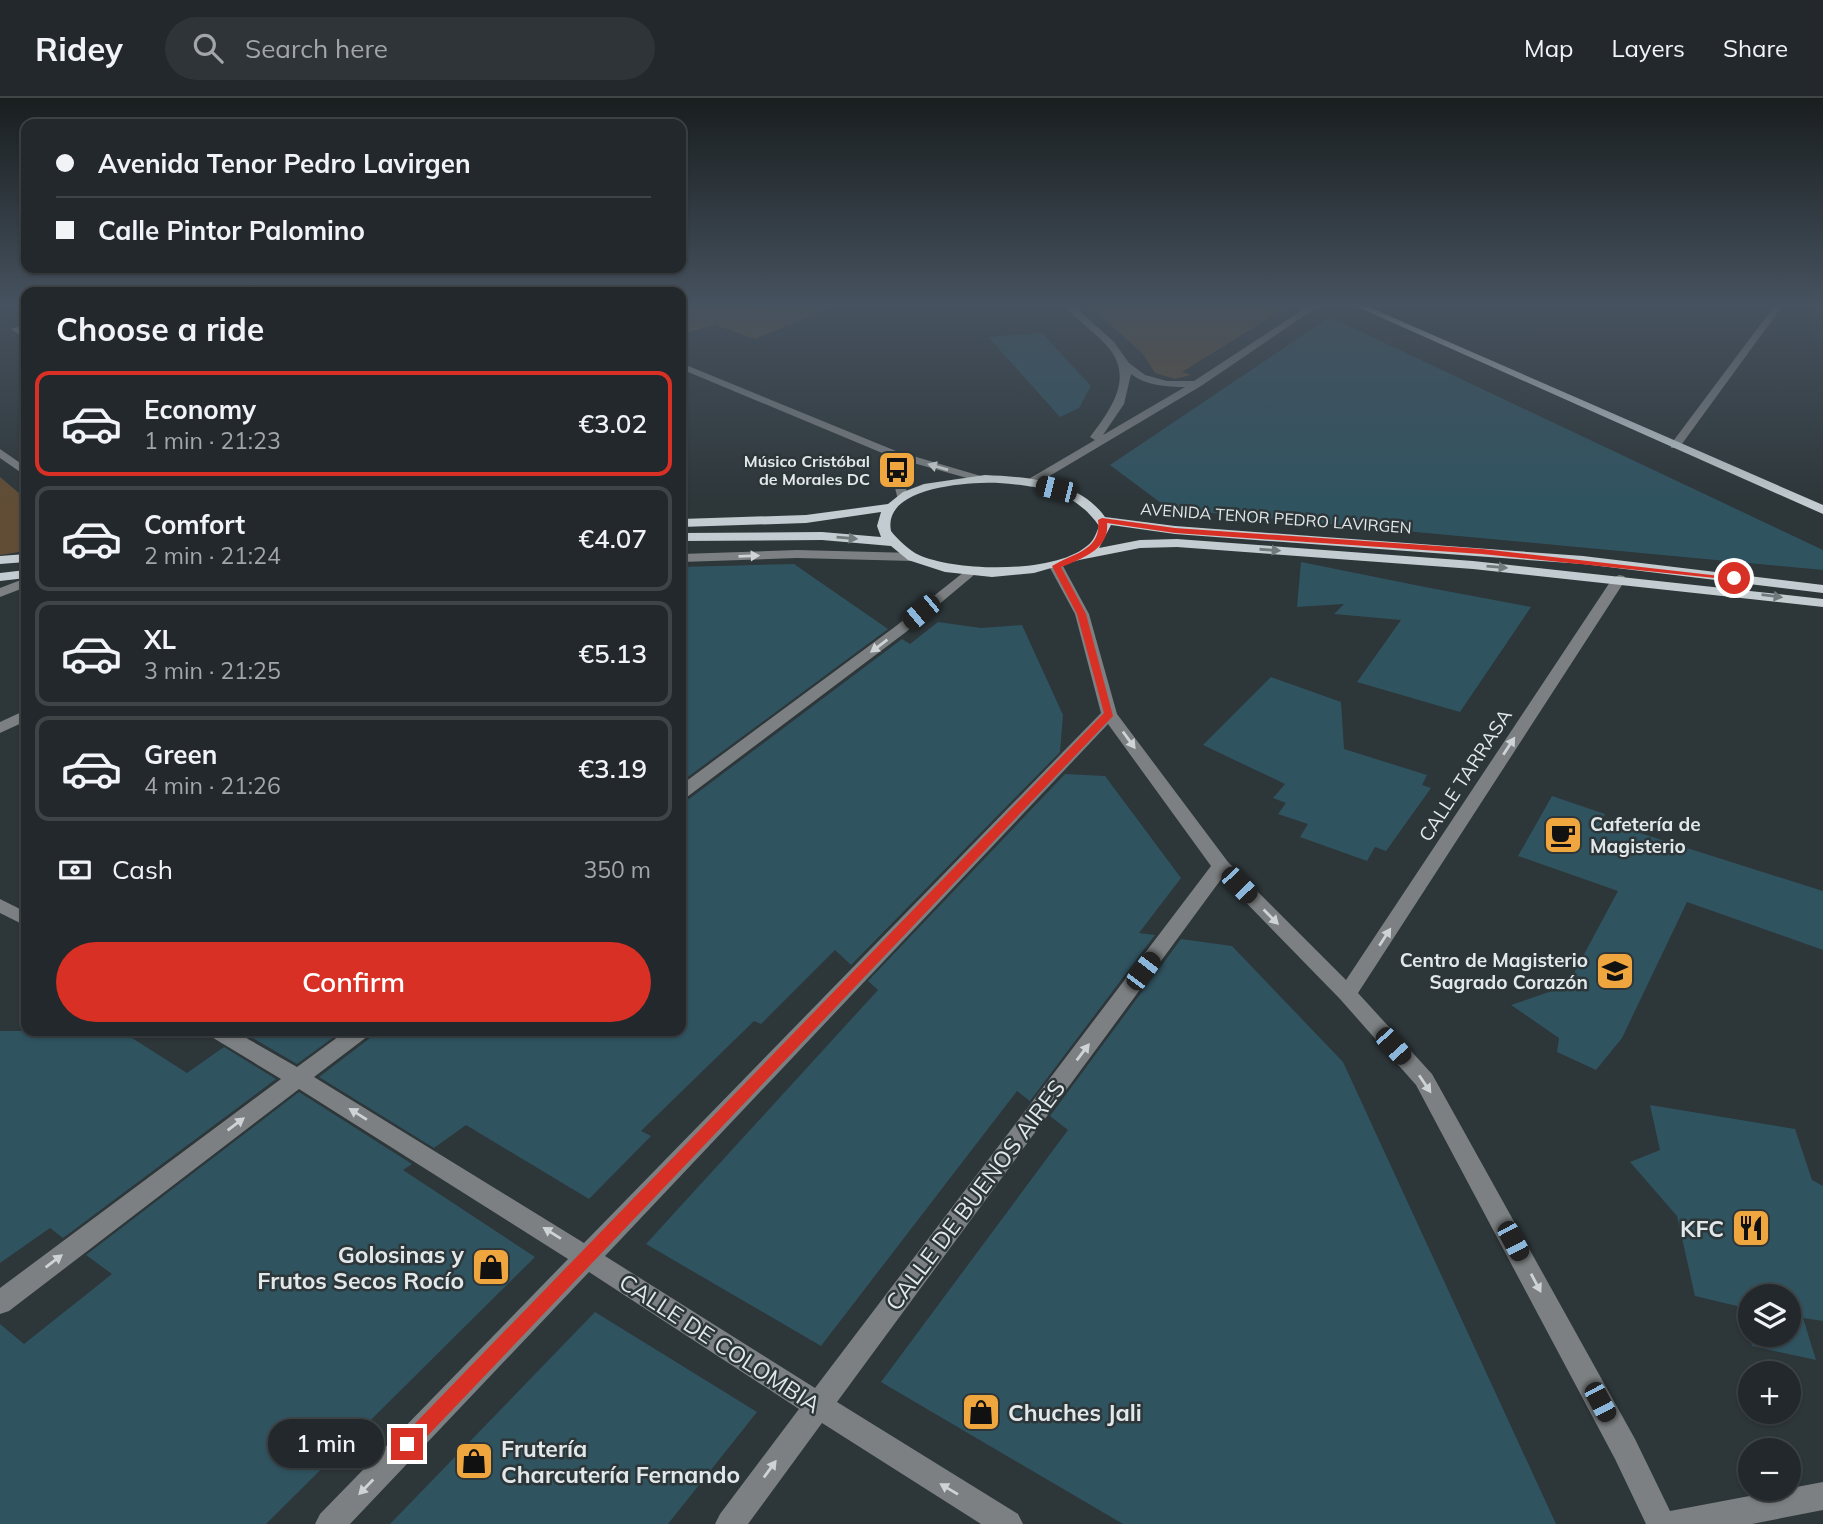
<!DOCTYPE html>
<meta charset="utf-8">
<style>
body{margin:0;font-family:Mulish,sans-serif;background:#2e3437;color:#f1f3f6;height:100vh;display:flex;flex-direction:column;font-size:26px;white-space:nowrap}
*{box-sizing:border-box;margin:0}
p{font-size:23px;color:#a2a6a9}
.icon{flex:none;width:38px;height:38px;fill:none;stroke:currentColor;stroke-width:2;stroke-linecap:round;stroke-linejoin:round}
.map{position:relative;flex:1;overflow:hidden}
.drawer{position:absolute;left:21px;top:189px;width:665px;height:749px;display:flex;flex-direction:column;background:#22282b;border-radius:14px;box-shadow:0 2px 5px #0004,0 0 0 2px #3f4447}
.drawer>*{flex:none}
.guide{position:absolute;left:21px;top:21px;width:665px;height:154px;border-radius:14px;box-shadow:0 2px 5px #0004,0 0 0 2px #3f4447;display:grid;align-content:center;height:154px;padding:0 35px;background:#22282b}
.fabs{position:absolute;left:1738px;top:1186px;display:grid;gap:14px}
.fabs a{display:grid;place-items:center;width:63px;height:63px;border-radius:50%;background:#22282b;box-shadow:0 2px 5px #0004,0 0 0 2px #3f4447;font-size:35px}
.end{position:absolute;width:32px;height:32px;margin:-16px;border:9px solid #d93025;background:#fff;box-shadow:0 0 0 4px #fff}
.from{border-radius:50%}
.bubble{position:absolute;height:49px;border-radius:24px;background:#22282b;box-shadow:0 2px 5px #0004,0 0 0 2px #3f4447;font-size:23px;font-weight:600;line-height:49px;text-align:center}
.car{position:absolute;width:21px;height:42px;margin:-21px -10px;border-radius:9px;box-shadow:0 0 5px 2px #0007;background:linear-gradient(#222 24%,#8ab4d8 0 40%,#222 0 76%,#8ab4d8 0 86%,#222 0)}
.guide b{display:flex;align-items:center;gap:24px;height:66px;font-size:26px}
.guide b+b{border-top:2px solid #3f4447}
.guide i{width:18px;height:18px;background:#f1f3f6}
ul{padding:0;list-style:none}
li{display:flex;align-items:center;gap:21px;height:105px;margin:0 14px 10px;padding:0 21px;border:4px solid #3f4447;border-radius:14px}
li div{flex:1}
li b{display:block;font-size:26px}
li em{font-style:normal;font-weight:600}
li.on{border-color:#d93025}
li>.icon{width:63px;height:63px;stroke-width:1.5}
h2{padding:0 35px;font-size:32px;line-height:84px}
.pay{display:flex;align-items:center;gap:18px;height:77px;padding:0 35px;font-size:26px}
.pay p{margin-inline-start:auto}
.cta{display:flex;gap:14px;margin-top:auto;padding:14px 35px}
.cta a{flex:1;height:80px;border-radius:42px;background:#d93025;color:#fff;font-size:28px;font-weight:600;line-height:80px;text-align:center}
header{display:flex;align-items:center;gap:42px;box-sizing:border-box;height:98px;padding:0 35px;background:#22282b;border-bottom:2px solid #3f4447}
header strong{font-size:33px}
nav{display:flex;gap:38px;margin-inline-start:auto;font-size:24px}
.search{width:490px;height:63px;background:#2e3437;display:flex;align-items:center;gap:18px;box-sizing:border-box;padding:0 24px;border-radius:38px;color:#a2a6a9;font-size:26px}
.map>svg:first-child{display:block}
</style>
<header>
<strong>Ridey</strong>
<div class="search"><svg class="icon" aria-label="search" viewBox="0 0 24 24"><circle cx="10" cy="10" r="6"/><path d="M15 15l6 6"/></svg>Search here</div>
<nav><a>Map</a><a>Layers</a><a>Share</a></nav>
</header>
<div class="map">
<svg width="1823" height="1426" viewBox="0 0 1823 1426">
<rect width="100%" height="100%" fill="#2d3639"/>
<!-- green -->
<g fill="#614d35">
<path d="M681,207H837L755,241L715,227L681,236Z"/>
<path d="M1088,207H1290L1182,274L1191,277L1175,281L1155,275L1142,255Z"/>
<path d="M0,379L26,401V453L0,457Z"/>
</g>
<!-- building -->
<g fill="#305360" fill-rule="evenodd">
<path d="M1330,219L1823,452V472L1169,411L1110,367Z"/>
<path d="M1042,235L1091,288L1079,310L1060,319L988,239Z"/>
<path d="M1301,464L1425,489L1531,509L1460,614L1357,584L1401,522L1334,516L1344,506L1297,509Z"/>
<path d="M794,466L888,531L681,684V469Z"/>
<path d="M938,524L981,530L1022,527L1063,617L1060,654L851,867L835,852L761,926L754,923L641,1033L651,1038L589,1101L466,1027L434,1050L319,979L370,940L372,933H681V702L689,701L902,541L910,546Z"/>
<path d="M1271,579L1341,604L1344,651L1427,677L1422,687L1431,690L1386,753L1375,749L1367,763L1300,739L1308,726L1278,716L1286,705L1273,700L1285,686L1203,647Z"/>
<path d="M1065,676L1105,678L1181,780L1139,835L1155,837L1030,1003L1017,993L821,1248L646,1146L878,892L868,883Z"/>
<path d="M1552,698L1605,716L1602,723L1823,793V852L1687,804L1622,940L1596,972L1557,954L1559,940L1511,907L1567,888L1618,793L1518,758Z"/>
<path d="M1181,841L1232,848L1343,964L1556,1426H1123L881,1284L1068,1032L1050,1018Z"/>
<path d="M0,933H121L187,975L224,949L276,981L63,1140L50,1130L0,1165Z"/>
<path d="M247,933H342L297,966L244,935Z"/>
<path d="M299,994L412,1066L403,1072L535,1159L266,1426H0V1226L24,1246L112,1176L86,1157Z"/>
<path d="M1650,1007L1795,1031L1812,1082L1823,1088V1223L1803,1220L1816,1262L1752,1248L1741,1209L1695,1198L1677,1118L1630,1064L1660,1052ZM1750,1199H1788V1237H1750Z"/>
<path d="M595,1214L757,1314L668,1426H390Z"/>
</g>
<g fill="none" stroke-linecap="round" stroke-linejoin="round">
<!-- minor -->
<g fill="#7c8082" fill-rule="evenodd">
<path d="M1064,207H1073L1114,244L1129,265L1145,277L1167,283H1194L1310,207H1320L1201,288L1031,389L1027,388V382L1095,342L1090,339C1111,311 1135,279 1107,248C1094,233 1076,222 1064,207ZM1131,276C1145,287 1166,289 1185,289L1103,337L1124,306Z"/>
<path d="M1775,207H1783L1679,350H1671V346Z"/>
<path d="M26,226L24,232L26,241L11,231Z"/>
<path d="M681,265L896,353L991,381L985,385L899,361L908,399L898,402L887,357L681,271Z"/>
<path d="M0,351L26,369V378L0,360Z"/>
<path d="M797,452L913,455L920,459L913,463L797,460L681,464V456Z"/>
<path d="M1056,464L1063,468L1089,516L1117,616L1228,764L1346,882L1612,481L1619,477L1624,478L1626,481L1358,895L1432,976L1635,1341L1670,1413L1823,1384V1412L1752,1426H1646L1615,1361L1416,987L1340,901L1222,780L837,1304L1018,1416L1023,1426H981L822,1325L748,1426H715L720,1416L799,1311L589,1174L350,1426H315L320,1416L568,1161L299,991L9,1213L0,1216V1190L281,981L210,938L208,933H234L297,969L346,933H370L368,938L314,979L584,1145L1101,615L1075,516L1049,468ZM1108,626L1211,768L815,1290L605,1158Z"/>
<path d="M969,470L974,471V477L906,534L687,699L681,700V687L896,528Z"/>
<path d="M26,480V489L0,499V490Z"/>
<path d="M26,612V623L0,635V624Z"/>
<path d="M0,801L26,814V828L0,815Z"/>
</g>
<!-- major -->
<g fill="#c3ccd0" fill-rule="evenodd">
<path d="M1353,207H1364L1823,407V416Z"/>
<path d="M985,377C1027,379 1079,382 1105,419L1175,428L1583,458L1823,487V495L1583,466L1175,436L1111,427L1099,450L1140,442L1177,441L1473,463L1823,501V509L1473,471L1177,449L1140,450L1079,462L1034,475L992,479L945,474L908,462L891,448L822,442L681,443V435L822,434L881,439L877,428L881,414L806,425L681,429V421L806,417L888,406L903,394L924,386ZM999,385C1040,388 1074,392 1099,428C1097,433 1095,439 1092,443C1064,477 956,474 919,457C910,453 897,441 891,433C882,388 971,384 999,385Z"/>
<path d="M26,456V464L0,466V458Z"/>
<path d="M26,472V480L0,483V475Z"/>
</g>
</g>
<!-- one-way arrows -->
<defs><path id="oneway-solid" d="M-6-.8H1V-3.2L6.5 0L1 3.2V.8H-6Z" transform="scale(1.75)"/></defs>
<g fill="#ced3d5">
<use href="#oneway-solid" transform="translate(938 369) rotate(-164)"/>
<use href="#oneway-solid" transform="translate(749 458) rotate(-2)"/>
<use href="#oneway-solid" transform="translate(879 548) rotate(143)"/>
<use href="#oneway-solid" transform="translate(1129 642) rotate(54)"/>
<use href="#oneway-solid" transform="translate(1509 648) rotate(-57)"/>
<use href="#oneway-solid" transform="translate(1271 819) rotate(45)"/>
<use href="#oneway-solid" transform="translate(1385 839) rotate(-57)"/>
<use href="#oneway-solid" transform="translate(1083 954) rotate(-53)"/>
<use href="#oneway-solid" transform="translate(1425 986) rotate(56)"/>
<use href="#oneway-solid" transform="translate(358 1016) rotate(-148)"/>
<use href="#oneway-solid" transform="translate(236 1026) rotate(-37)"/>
<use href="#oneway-solid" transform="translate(552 1135) rotate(-148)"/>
<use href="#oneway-solid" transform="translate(54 1163) rotate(-37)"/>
<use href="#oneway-solid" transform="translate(1536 1185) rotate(62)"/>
<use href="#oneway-solid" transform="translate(770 1371) rotate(-54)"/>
<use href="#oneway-solid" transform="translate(366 1389) rotate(134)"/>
<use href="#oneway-solid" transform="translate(949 1391) rotate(-149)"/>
</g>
<g fill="#707a7d">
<use href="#oneway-solid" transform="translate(847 440) rotate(5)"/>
<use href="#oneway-solid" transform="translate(1270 452) rotate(4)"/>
<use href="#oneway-solid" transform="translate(1497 469) rotate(5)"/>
<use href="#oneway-solid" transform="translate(1772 498) rotate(7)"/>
</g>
<!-- sky -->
<linearGradient id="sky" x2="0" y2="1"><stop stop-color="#191e1f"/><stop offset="0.51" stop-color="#46525f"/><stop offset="1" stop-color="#46525f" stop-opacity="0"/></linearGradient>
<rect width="1823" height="406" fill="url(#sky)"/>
<!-- route -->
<path fill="#d93025" d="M1102,420L1175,430L1482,451L1738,480L1734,482L1482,456L1175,435L1107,425C1110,451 1081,461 1061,469L1086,516L1113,618L414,1352L407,1355L401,1352L398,1346L401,1340L1104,615L1077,516L1052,468C1072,455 1102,453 1098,422Z"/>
<!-- icons -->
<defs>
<symbol id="bus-square" viewBox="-11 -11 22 22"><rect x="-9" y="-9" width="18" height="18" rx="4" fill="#f0a63f" stroke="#2d3639"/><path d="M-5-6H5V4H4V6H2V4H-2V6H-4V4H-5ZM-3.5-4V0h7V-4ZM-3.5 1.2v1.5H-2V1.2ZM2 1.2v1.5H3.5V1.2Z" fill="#111"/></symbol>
<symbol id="cafe-square" viewBox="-11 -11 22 22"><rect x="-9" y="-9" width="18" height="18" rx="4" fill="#f0a63f" stroke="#2d3639"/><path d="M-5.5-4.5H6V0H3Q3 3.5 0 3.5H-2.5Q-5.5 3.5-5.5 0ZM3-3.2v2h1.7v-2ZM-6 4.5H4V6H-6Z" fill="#111"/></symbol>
<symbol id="university-square" viewBox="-11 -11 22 22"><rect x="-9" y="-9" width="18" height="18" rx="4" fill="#f0a63f" stroke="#2d3639"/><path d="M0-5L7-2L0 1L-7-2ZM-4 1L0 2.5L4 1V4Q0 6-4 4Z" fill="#111"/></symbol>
<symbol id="restaurant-square" viewBox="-11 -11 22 22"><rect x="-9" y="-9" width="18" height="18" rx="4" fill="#f0a63f" stroke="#2d3639"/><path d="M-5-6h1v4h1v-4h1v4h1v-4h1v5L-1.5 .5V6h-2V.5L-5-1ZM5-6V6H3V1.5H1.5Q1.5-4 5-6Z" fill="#111"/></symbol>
<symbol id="shop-square" viewBox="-11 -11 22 22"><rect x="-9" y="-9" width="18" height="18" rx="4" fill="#f0a63f" stroke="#2d3639"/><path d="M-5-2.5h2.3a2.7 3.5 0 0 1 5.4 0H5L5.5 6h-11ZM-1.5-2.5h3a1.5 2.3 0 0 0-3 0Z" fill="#111"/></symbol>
</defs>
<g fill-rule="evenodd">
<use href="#bus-square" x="875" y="350" width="44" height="44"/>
<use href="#cafe-square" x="1541" y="715" width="44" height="44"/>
<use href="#university-square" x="1593" y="851" width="44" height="44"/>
<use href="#restaurant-square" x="1729" y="1108" width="44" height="44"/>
<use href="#shop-square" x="469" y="1147" width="44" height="44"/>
<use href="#shop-square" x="959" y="1292" width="44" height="44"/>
<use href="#shop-square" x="452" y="1341" width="44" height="44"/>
</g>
<g text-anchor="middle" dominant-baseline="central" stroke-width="5" stroke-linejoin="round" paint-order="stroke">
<!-- far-poi labels -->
<g font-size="16" font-weight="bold" fill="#e2e8ea" stroke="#2d3639" text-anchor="end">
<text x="870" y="363">Músico Cristóbal<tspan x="870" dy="18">de Morales DC</tspan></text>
</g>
<!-- far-street labels -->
<g font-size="16" fill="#e2e8ea" stroke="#2d3639">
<text transform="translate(1276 420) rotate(4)">AVENIDA TENOR PEDRO LAVIRGEN</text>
</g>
<!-- street labels -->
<g font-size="19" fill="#e2e8ea" stroke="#2d3639">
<text transform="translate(1465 677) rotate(-57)">CALLE TARRASA</text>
</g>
<!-- poi labels -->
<g font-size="19" font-weight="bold" fill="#e2e8ea" stroke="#2d3639" text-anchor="start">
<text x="1590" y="726">Cafetería de<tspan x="1590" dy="22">Magisterio</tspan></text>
<text x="1588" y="862" text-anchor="end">Centro de Magisterio<tspan x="1588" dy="22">Sagrado Corazón</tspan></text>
</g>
<!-- near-street labels -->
<g font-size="23" fill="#e2e8ea" stroke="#2d3639">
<text transform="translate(975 1097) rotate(-53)">CALLE DE BUENOS AIRES</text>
<text transform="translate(720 1245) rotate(33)">CALLE DE COLOMBIA</text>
</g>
<!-- near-poi labels -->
<g font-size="23" font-weight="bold" fill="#e2e8ea" stroke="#2d3639" text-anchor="end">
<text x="1724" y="1130">KFC</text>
<text x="464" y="1156">Golosinas y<tspan x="464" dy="26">Frutos Secos Rocío</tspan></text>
<text x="1008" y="1314" text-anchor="start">Chuches Jali</text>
<text x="501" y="1350" text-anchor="start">Frutería<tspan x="501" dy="26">Charcutería Fernando</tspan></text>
</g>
</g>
</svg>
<div class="fabs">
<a><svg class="icon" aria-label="layers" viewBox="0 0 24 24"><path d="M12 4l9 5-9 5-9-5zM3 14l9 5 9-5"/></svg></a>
<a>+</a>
<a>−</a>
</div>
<i class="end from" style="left:1734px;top:480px"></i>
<i class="end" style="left:407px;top:1346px"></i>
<div class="bubble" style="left:268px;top:1321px;width:116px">1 min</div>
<i class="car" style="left:1056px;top:391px;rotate:284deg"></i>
<i class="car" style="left:921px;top:514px;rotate:230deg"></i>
<i class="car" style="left:1239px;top:787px;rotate:136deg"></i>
<i class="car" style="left:1143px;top:873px;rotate:37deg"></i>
<i class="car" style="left:1393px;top:948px;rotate:138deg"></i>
<i class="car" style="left:1513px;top:1143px;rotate:152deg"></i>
<i class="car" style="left:1600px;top:1304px;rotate:152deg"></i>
<div class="guide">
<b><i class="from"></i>Avenida Tenor Pedro Lavirgen</b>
<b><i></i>Calle Pintor Palomino</b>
</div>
<section class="drawer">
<h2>Choose a ride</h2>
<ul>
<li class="on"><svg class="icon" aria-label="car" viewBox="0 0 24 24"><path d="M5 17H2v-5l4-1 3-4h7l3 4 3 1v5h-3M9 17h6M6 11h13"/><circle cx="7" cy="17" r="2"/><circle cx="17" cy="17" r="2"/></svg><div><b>Economy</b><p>1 min · 21:23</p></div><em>€3.02</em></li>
<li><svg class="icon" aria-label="car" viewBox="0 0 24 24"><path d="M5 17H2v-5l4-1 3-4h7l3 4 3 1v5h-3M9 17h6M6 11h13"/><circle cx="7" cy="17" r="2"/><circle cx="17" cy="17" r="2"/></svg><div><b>Comfort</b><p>2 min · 21:24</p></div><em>€4.07</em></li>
<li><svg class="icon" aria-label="car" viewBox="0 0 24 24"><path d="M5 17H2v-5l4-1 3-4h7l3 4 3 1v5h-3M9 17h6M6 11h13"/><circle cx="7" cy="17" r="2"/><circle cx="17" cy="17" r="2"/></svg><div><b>XL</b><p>3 min · 21:25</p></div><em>€5.13</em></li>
<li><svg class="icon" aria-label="car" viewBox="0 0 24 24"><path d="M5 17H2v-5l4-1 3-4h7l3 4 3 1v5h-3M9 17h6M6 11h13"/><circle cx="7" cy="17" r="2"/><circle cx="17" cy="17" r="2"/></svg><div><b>Green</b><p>4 min · 21:26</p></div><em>€3.19</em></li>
</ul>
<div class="pay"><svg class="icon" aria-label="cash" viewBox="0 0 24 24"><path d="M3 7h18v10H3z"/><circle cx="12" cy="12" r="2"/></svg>Cash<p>350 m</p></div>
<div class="cta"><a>Confirm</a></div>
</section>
</div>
